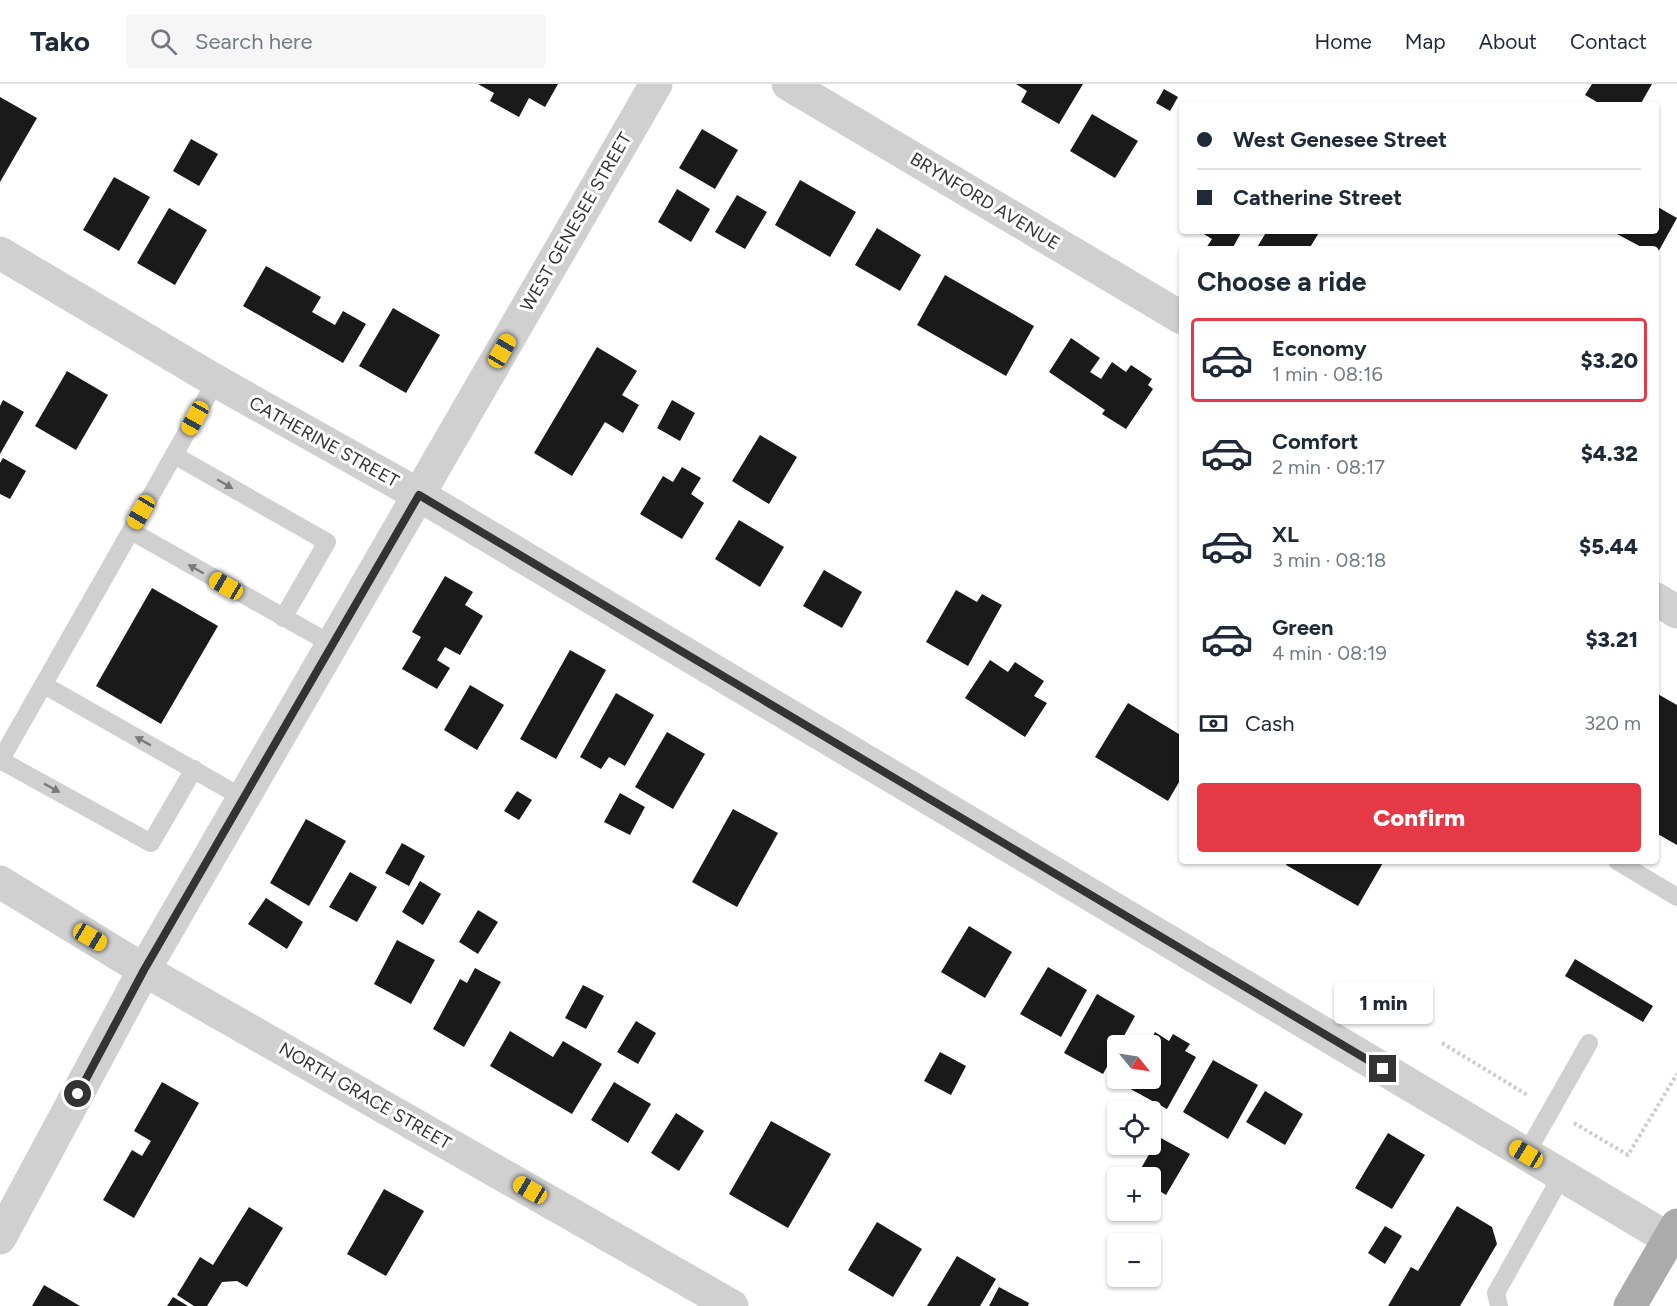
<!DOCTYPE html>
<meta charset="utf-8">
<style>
body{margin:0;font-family:Figtree,sans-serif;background:#f6f6f7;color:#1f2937;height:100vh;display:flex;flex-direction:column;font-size:22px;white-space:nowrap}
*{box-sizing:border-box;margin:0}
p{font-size:20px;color:#747a83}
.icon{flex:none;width:33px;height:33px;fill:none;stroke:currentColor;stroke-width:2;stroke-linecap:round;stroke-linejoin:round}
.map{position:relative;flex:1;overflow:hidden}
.drawer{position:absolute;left:1179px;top:162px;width:480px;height:618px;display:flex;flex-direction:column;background:#fff;border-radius:6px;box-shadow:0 2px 4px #0004}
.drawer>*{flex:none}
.banner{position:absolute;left:1179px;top:18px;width:480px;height:132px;border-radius:6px;box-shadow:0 2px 4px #0004;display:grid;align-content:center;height:132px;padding:0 18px;background:#fff}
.needle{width:39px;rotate:120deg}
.tools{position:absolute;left:1107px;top:951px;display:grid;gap:12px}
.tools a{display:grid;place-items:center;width:54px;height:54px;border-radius:6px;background:#fff;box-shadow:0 2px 4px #0004;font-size:30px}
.end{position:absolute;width:27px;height:27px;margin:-14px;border:8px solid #333;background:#fff;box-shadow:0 0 0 3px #fff}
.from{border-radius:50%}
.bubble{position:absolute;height:42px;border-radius:6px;background:#fff;box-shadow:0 2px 4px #0004;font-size:20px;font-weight:800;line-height:42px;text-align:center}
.car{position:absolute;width:18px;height:36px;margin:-18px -9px;border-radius:8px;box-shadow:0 0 4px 2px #0007;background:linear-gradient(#f5c518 24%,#345 0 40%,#f5c518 0 76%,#345 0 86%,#f5c518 0)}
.banner b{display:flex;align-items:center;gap:21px;height:57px;font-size:22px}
.banner b+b{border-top:2px solid #e0e1e3}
.banner i{width:15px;height:15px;background:#1f2937}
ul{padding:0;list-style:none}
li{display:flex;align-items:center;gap:18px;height:84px;margin:0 12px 9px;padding:0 6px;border:3px solid transparent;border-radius:6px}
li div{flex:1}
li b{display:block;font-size:22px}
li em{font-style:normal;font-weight:800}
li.current{border-color:#e63946}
li>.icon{width:54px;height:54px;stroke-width:1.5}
h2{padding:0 18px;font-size:27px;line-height:72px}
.pay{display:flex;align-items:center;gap:15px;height:66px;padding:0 18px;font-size:22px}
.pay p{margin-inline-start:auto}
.primary-button{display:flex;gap:12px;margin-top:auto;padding:12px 18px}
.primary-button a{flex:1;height:69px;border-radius:6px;background:#e63946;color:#fff;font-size:24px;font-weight:800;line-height:69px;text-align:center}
header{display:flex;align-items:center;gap:36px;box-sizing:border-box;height:84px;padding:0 30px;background:#fff;border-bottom:2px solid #e0e1e3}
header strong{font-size:28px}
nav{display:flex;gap:33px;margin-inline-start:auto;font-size:21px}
.search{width:420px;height:54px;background:#f6f6f7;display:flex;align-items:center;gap:15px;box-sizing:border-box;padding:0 21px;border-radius:6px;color:#747a83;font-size:22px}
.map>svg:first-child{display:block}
</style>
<header>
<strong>Tako</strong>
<div class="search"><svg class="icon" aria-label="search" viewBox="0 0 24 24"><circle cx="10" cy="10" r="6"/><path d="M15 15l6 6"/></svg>Search here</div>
<nav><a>Home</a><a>Map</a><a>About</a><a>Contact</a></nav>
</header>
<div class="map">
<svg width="1677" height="1222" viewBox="0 0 1677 1222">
<rect width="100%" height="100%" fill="#fff"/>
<!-- building -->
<g fill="#1a1a1a">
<path d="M478,0H558L545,23L529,14L519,33L490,17L494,9Z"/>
<path d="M1016,0H1083L1059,40L1021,18L1027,7Z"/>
<path d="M1592,0H1652L1640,21H1602L1585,11Z"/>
<path d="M1164,5L1178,13L1170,27L1156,19Z"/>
<path d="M0,13L37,34L0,98Z"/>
<path d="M1092,30L1138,57L1115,94L1070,67Z"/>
<path d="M702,45L738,66L715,105L679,84Z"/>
<path d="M191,55L218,70L199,102L173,87Z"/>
<path d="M114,93L150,113L119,167L83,146Z"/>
<path d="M800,96L856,128L830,173L775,141Z"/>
<path d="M677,105L710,125L691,158L658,138Z"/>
<path d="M737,111L767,128L745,165L715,148Z"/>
<path d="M1656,122L1677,134L1656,172V165H1645L1617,150L1619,147H1656Z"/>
<path d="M169,124L207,146L175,201L137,179Z"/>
<path d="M877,144L921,171L900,207L855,181Z"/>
<path d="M1199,147H1242L1232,165L1206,164L1212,155Z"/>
<path d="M1267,147H1320L1309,165H1256Z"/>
<path d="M266,182L321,213L312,228L335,241L343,227L366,240L343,279L243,222Z"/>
<path d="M945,191L1034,242L1006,292L917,241Z"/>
<path d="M393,224L440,251L406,309L359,282Z"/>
<path d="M1071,254L1100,274L1090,288L1101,295L1112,278L1126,288L1131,281L1152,295L1148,301L1153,305L1126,345L1102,330L1105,326L1049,288Z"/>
<path d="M597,263L637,287L622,311L639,321L623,349L605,338L572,392L534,369Z"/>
<path d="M67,287L108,311L76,366L35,342Z"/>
<path d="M3,316L24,328L0,370V322Z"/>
<path d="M672,316L695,329L680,357L657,344Z"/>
<path d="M760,351L797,373L769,420L732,397Z"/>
<path d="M3,374L26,387L10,415L0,410V379Z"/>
<path d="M682,383L701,394L691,410L704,419L682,455L640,430L663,392L673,398Z"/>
<path d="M739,436L784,463L760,503L715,475Z"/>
<path d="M824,486L862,508L842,544L803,522Z"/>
<path d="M445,492L473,508L465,521L483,532L460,571L445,563L437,576L450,584L437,605L402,585L421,553L412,548Z"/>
<path d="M152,504L218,542L161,640L96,602Z"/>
<path d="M956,506L977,518L982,510L1002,521L968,582L926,558Z"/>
<path d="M570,566L606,586L556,675L520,655Z"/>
<path d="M990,576L1008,588L1015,578L1044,597L1034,612L1047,619L1025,653L965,614Z"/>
<path d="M470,601L504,621L477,666L444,646Z"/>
<path d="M616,609L654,631L625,682L609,673L601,685L580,673Z"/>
<path d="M1656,609L1677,621V761L1656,749Z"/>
<path d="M1128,619L1182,652V693L1168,717L1095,673Z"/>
<path d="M667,648L705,670L673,725L635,703Z"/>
<path d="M517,707L532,716L519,736L504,727Z"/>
<path d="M620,709L645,723L630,751L604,738Z"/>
<path d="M733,725L778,749L737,823L692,798Z"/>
<path d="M306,735L346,757L309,822L270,799Z"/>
<path d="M402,759L425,772L409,802L385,789Z"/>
<path d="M1288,777H1384L1358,822L1286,781Z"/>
<path d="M350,788L377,803L357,838L329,823Z"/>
<path d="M420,797L441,810L423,841L402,828Z"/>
<path d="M266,814L303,838L287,865L248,840Z"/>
<path d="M478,826L498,838L478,870L459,858Z"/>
<path d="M969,842L1012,868L985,914L941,888Z"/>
<path d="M397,856L435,876L411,920L374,900Z"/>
<path d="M1575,875L1653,922L1643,938L1565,892Z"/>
<path d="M1048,883L1087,906L1061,953L1020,930Z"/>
<path d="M475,884L501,898L464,963L433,945L460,895L467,899Z"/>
<path d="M583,901L604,912L586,945L565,934Z"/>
<path d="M1097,910L1135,932L1103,990L1064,969Z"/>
<path d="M636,937L656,949L638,980L617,968Z"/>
<path d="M510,947L553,973L563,957L602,980L572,1030L490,982Z"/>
<path d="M1155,948L1169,957L1173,950L1190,960L1185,967L1196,973L1167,1025L1125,1002L1129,994H1150V962H1148Z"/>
<path d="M940,968L966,982L951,1011L924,997Z"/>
<path d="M1213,976L1258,1001L1228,1055L1183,1028Z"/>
<path d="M162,998L199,1019L134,1134L103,1116L132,1066L142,1072L151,1057L134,1047Z"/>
<path d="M614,998L651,1020L628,1059L591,1036Z"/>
<path d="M1265,1007L1303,1030L1285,1061L1246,1038Z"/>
<path d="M676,1029L704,1047L679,1087L651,1069Z"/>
<path d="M771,1037L831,1070L788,1144L729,1110Z"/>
<path d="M1388,1049L1425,1071L1392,1125L1355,1104Z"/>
<path d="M1159,1053L1190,1070L1166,1111L1150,1101V1094L1136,1093Z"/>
<path d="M384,1105L424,1127L386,1192L347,1170Z"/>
<path d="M1457,1122L1492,1143L1497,1160L1460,1222H1388L1411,1183L1418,1187Z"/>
<path d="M249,1123L283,1144L247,1203L237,1197L222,1198L207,1222H194L177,1211L200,1173L213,1181Z"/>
<path d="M877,1138L922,1165L893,1213L848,1186Z"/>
<path d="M1385,1142L1402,1152L1385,1180L1368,1169Z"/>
<path d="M957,1172L996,1195L980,1222H927Z"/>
<path d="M44,1201L80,1222H32Z"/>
<path d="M999,1203L1029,1219L1028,1222H989Z"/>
<path d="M173,1213L188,1222H167Z"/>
</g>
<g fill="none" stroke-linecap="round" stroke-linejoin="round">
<!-- path -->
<g stroke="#cdcdcd" stroke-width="4" stroke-dasharray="3 3" stroke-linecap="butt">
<path d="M1442,959L1529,1012"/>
<path d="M1574,1039L1628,1071L1677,990"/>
</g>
<!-- lane -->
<g stroke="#d0d0d0" stroke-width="18">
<path d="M174,371L327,458L283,534"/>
<path d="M131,447L333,561"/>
<path d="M44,601L245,715"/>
<path d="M0,676L151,759L194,685"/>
<path d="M0,677L216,297"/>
<path d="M1617,777L1677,813"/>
<path d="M1526,1070L1589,959"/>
<path d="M1499,1222L1496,1209L1562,1091"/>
</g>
<!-- street -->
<g stroke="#d0d0d0" stroke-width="33">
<path d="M788,0L1182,234"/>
<path d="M0,169L216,297L419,411L1669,1155"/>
<path d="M1656,515L1677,528"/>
<path d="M0,798L144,886L732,1222"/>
<path d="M0,1154L144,886L656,0"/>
</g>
<!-- primary -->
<path stroke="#ababab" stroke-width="33" d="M1630,1222L1677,1141"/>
</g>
<!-- one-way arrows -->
<defs><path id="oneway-solid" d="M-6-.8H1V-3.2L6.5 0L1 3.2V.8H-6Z" transform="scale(1.5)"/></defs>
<g fill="#7a7a7a">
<use href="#oneway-solid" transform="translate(225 400) rotate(30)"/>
<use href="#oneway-solid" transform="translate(196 485) rotate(-150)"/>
<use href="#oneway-solid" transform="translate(143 657) rotate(-151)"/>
<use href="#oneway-solid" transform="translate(52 704) rotate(29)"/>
</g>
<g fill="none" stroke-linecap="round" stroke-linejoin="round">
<!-- route -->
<path stroke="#333" stroke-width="8" d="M78,1010L144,886L419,411L1383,985"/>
</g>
<g text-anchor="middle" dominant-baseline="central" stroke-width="6" stroke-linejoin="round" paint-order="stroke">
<!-- street labels -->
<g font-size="18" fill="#333" stroke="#fff">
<text transform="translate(985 117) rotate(31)">BRYNFORD AVENUE</text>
<text transform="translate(576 138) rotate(-60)">WEST GENESEE STREET</text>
<text transform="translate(324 358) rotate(29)">CATHERINE STREET</text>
<text transform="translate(365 1012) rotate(30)">NORTH GRACE STREET</text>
</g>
</g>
</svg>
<div class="tools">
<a><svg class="needle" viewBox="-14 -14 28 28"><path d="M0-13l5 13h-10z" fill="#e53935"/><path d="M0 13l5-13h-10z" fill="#747a83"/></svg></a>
<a><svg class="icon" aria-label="locate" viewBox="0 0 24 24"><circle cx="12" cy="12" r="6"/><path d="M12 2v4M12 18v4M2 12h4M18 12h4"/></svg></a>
<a>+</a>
<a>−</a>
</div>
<i class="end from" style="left:78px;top:1010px"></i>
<i class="end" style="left:1383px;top:985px"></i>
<div class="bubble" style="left:1334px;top:898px;width:99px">1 min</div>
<i class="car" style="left:502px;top:267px;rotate:30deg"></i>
<i class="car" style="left:195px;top:334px;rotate:209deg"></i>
<i class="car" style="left:141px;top:428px;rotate:210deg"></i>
<i class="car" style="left:226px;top:502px;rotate:300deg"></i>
<i class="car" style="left:90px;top:853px;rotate:121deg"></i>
<i class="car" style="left:1526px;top:1070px;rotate:301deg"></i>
<i class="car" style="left:530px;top:1106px;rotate:300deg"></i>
<div class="banner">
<b><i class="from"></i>West Genesee Street</b>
<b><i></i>Catherine Street</b>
</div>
<section class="drawer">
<h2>Choose a ride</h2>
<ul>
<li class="current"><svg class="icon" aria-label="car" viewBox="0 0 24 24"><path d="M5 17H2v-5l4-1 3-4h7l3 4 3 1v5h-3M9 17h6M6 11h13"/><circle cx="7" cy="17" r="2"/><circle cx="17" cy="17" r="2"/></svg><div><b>Economy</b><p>1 min · 08:16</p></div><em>$3.20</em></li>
<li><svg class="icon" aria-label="car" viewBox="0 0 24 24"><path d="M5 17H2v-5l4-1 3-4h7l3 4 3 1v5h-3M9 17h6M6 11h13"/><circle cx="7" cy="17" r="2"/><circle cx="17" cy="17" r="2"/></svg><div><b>Comfort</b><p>2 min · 08:17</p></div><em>$4.32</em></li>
<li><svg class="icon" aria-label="car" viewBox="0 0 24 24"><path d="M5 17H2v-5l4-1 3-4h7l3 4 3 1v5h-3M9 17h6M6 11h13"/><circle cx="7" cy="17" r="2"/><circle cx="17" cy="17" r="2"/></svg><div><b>XL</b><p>3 min · 08:18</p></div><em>$5.44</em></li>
<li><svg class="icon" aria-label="car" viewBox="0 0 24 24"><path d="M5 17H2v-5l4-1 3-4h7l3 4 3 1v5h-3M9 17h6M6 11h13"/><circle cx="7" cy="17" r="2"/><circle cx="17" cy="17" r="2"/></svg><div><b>Green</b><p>4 min · 08:19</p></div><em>$3.21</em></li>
</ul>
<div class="pay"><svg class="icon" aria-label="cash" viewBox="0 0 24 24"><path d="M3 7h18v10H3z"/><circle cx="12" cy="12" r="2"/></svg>Cash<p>320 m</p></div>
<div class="primary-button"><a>Confirm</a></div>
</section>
</div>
